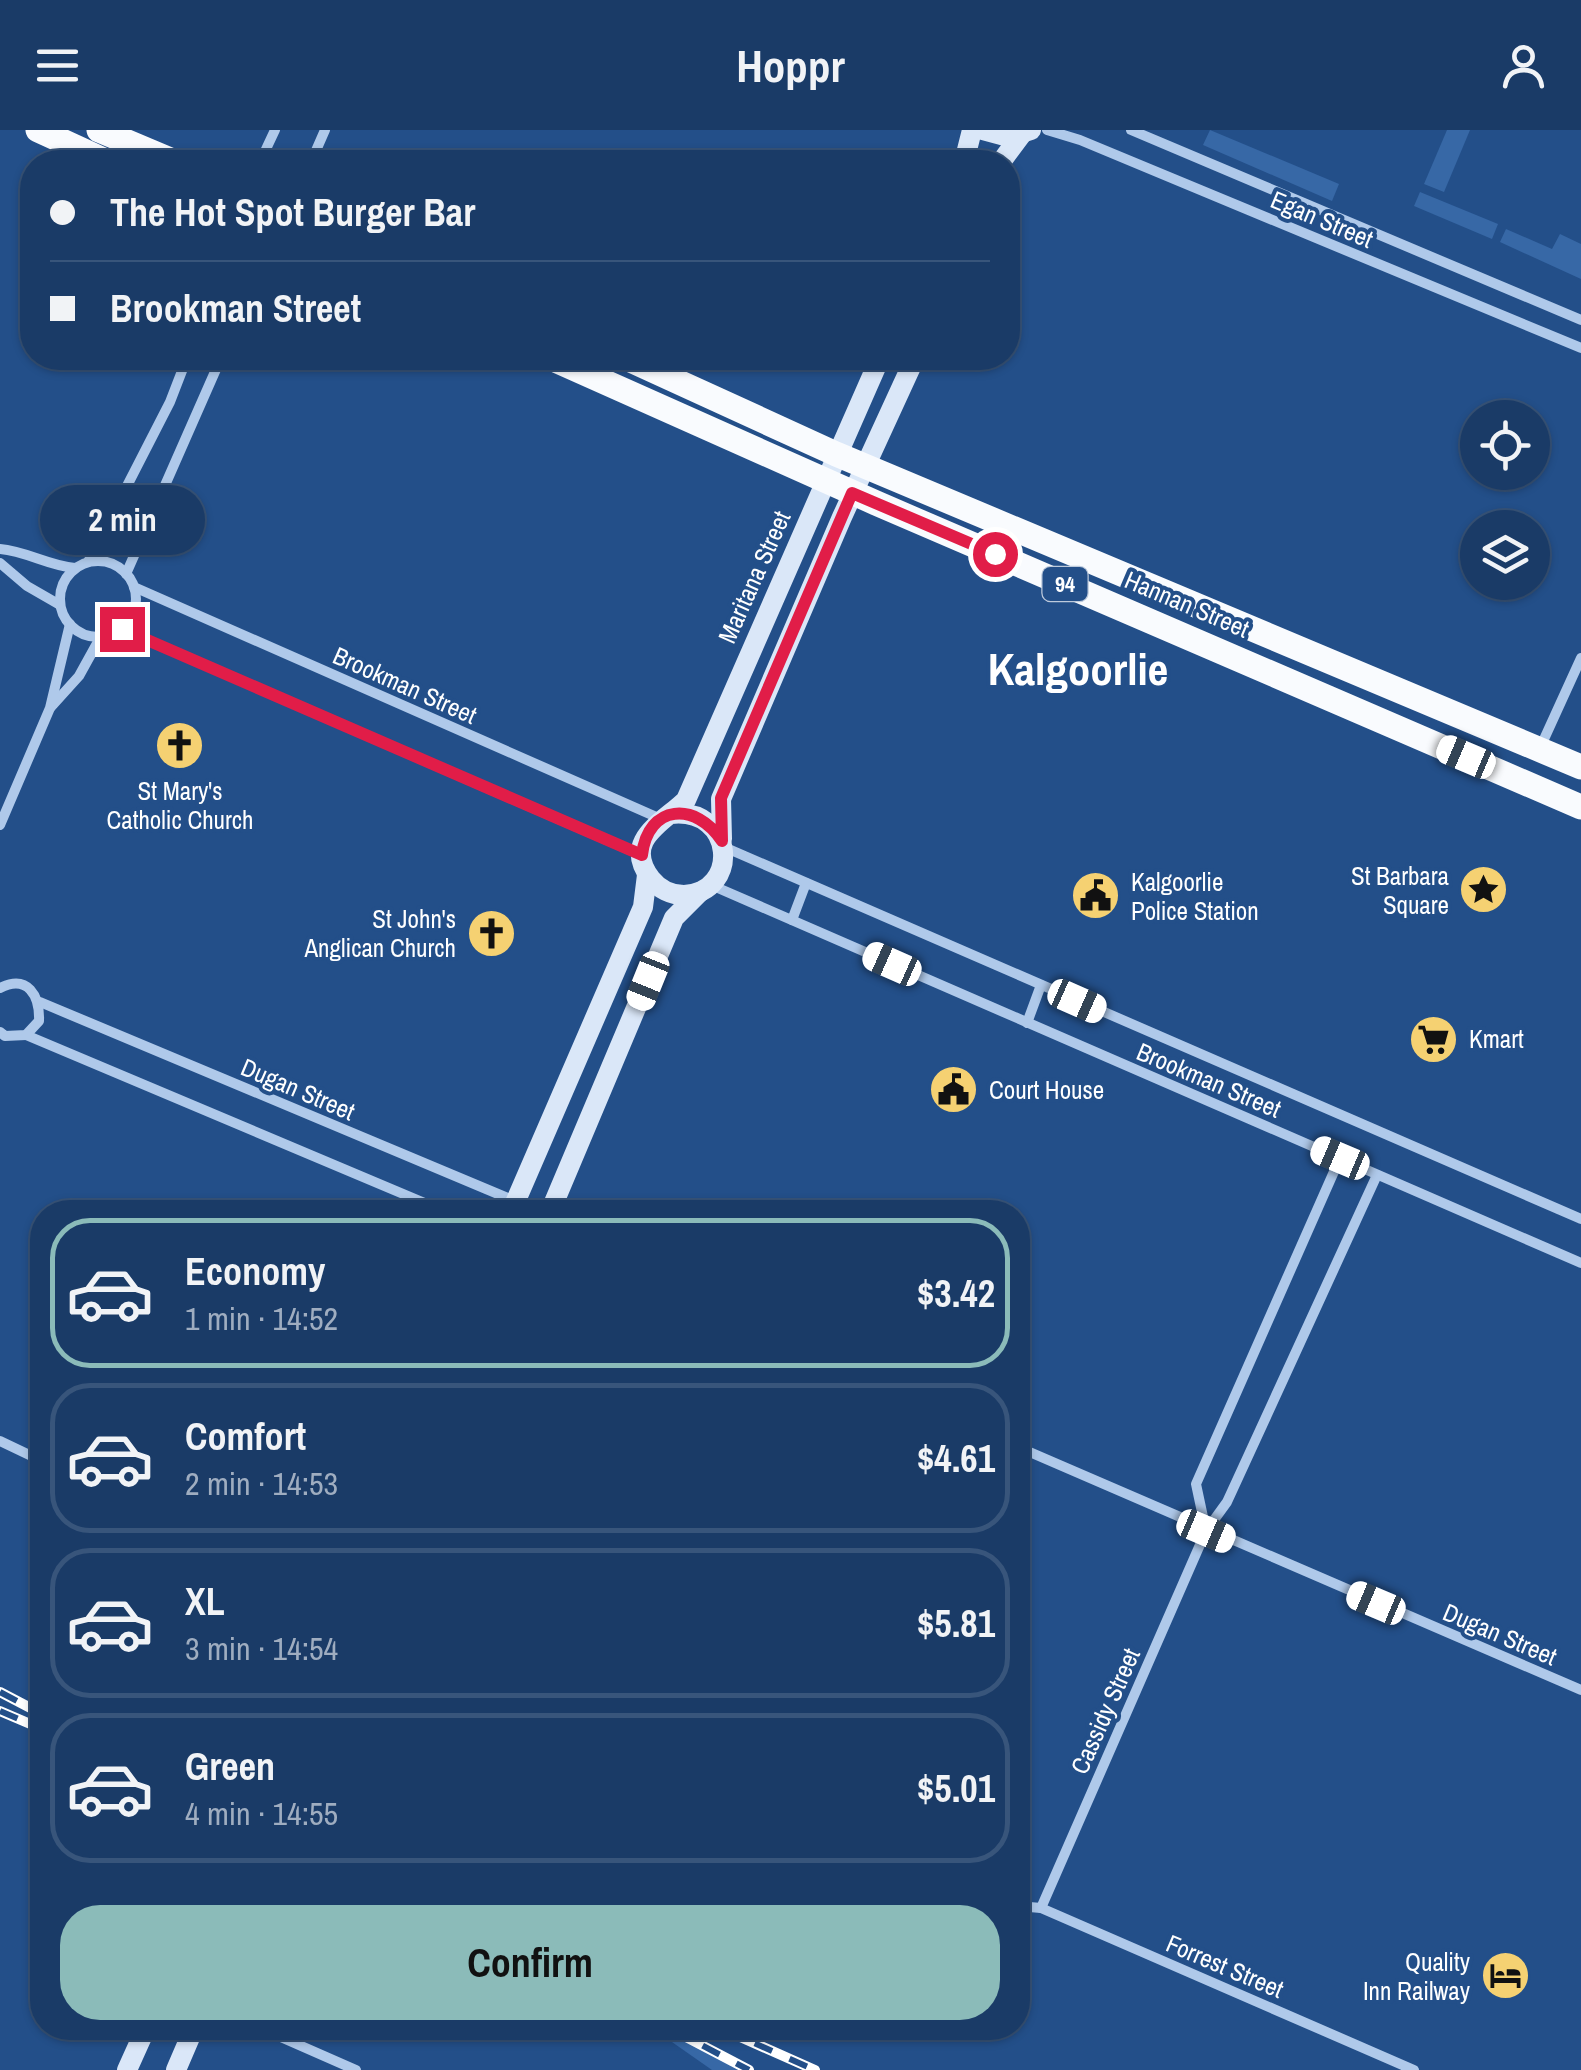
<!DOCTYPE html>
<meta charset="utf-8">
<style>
body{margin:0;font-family:"Archivo Narrow",sans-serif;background:#23426d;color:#f1f3f6;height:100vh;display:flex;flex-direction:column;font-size:38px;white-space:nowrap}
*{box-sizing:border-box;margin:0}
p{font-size:32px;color:#9fadc0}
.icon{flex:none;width:55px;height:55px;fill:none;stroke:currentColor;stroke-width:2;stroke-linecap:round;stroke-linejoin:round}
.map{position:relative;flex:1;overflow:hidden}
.sheet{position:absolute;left:30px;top:1070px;width:1000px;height:840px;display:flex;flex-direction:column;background:#1a3b67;border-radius:40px;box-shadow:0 2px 8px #0004,0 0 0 2px #38557b}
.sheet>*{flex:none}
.top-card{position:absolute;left:20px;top:20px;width:1000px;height:220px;border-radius:40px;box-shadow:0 2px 8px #0004,0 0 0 2px #38557b;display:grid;align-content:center;height:220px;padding:0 30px;background:#1a3b67}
.controls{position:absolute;left:1460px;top:270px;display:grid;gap:20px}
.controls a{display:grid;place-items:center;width:90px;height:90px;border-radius:50%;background:#1a3b67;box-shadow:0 2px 8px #0004,0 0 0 2px #38557b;font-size:50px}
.end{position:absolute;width:45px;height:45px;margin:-22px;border:12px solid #e11d48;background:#fff;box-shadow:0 0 0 5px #fff}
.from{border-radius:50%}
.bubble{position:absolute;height:70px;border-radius:35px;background:#1a3b67;box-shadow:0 2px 8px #0004,0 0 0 2px #38557b;font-size:32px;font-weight:700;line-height:70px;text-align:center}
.car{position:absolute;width:30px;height:60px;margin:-30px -15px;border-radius:12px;box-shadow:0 0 8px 2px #0007;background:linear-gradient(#fff 24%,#345 0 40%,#fff 0 76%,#345 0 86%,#fff 0)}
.top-card b{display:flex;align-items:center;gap:35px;height:95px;font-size:38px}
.top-card b+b{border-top:2px solid #38557b}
.top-card i{width:25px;height:25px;background:#f1f3f6}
ul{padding:18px 0 0;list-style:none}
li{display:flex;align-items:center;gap:30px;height:150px;margin:0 20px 15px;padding:0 10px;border:5px solid #38557b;border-radius:40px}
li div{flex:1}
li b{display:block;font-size:38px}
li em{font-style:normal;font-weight:700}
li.current{border-color:#8bbbb9}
li>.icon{width:90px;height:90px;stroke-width:1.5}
.cta{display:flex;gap:20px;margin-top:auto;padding:20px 30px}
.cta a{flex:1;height:115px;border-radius:40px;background:#8bbbb9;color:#111;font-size:40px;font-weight:700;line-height:115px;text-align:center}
header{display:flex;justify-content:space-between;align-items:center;height:130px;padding:0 30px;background:#1a3b67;font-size:45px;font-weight:700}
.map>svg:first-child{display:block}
</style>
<header><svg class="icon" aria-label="menu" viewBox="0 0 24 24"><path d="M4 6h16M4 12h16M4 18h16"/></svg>Hoppr<svg class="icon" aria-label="person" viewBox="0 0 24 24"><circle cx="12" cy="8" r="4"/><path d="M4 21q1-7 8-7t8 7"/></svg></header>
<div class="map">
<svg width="1581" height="1940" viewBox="0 0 1581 1940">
<rect width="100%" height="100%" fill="#234f89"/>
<!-- green -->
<g fill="#3768a6">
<path d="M1210,0L1339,54L1332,71L1203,15Z"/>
<path d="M1447,0H1470L1444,62L1424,54Z"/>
<path d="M1420,62L1498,94L1492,109L1414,76Z"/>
<path d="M1506,99L1552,119L1560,104L1581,114V149L1500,112Z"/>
<path d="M652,1898H669L749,1940H712Z"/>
</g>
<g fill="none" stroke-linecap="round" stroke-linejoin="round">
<!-- minor -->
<g stroke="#afc9ea" stroke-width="10">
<path d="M1047,0L1080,10L1581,218"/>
<path d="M1131,0L1581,190"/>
<path d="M260,32L275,0"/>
<path d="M311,32L325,0"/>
<path d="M0,419C26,421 49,436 75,438"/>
<circle cx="98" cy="469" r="38"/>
<path d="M88,432L170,272L187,228"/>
<path d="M0,433L27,456L60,475"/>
<path d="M126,444L221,228"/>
<path d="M134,457L661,689"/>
<path d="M122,499L641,725"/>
<path d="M51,577L79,546L100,508"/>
<path d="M1540,618L1581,528"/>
<path d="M0,695L50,578L70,494"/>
<path d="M724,717L1581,1089"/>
<path d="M711,755L1581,1133"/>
<path d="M792,790L806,753"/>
<path d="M0,858C28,844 40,866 39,891L26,905L5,906L0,902"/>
<path d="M40,872L541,1082"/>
<path d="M1027,893L1041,855"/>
<path d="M26,905L446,1082"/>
<path d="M0,1311L42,1331"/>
<path d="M1018,1317L1581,1560"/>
<path d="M1206,1401L1196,1354L1340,1028"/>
<path d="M1018,1776L1041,1778L1414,1940"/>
<path d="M1041,1778L1206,1401L1227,1372L1377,1045"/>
<path d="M267,1901L356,1940"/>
</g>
<!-- secondary -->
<g stroke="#dae7f8" stroke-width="20">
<path d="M983,0L1009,7L1031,0"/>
<path d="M964,32L972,0"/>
<path d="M1001,32L1021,5"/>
<path d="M671,684C736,677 740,763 684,765C671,765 659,759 651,749C621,710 664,692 686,670L880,228"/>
<path d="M722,709L721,669L842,387L915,228"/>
<path d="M511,1082L643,777L647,745"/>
<path d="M550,1082L674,788L700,762"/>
<path d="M127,1940L146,1898"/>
<path d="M176,1940L194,1898"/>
</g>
<!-- trunk -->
<g stroke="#f9fbfe" stroke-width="25">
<path d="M38,0L108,32"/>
<path d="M99,0L175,32"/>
<path d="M551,228L876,373L1581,677"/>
<path d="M626,228L836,324L1581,637"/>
</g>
<defs>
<g id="rail">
<path d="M0,1562L42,1584"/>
<path d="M0,1581L42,1599"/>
<path d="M669,1898L749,1940"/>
<path d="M720,1898L815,1940"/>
</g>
</defs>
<!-- rail casing -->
<use href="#rail" stroke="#fff" stroke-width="10"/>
<!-- rail -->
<use href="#rail" stroke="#234f89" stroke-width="6" stroke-dasharray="19" stroke-linecap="butt"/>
</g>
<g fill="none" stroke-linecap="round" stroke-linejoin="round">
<!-- route -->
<path stroke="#e11d48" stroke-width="12" d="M122,499L642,725C648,674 696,671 722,711L721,668L852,363L995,424"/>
</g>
<!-- icons -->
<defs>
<symbol id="church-disc" viewBox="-11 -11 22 22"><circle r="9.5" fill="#f5d172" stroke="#234f89"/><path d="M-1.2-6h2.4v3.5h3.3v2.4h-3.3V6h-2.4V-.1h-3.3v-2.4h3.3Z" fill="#111"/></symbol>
<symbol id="sight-disc" viewBox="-11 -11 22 22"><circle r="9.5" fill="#f5d172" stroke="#234f89"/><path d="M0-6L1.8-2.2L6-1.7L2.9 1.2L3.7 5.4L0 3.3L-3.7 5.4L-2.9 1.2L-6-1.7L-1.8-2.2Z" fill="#111"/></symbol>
<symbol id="civic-disc" viewBox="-11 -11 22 22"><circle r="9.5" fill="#f5d172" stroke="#234f89"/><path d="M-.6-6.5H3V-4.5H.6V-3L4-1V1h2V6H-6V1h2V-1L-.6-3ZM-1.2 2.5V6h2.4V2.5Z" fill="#111"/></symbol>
<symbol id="supermarket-disc" viewBox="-11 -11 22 22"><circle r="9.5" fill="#f5d172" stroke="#234f89"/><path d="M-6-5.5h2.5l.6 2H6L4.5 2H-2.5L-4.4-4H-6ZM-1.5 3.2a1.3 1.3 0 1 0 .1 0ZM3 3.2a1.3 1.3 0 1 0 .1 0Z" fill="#111"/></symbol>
<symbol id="hotel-disc" viewBox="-11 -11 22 22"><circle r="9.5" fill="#f5d172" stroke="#234f89"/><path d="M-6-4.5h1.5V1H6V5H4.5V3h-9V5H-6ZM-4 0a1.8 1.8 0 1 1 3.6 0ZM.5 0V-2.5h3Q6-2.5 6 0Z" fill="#111"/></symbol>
</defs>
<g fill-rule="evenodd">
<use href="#church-disc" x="152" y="588" width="55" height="55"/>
<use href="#sight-disc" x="1456" y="732" width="55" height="55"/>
<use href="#civic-disc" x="1068" y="738" width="55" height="55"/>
<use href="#church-disc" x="464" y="776" width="55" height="55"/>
<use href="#supermarket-disc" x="1406" y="882" width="55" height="55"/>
<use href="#civic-disc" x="926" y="932" width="55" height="55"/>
<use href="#hotel-disc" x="1478" y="1818" width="55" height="55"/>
</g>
<g text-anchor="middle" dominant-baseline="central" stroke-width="8" stroke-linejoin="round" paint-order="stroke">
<!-- shield labels -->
<rect fill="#234f89" stroke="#bdcadc" stroke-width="2.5" x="1042.5" y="437" width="45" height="34" rx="8"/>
<g font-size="22" font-weight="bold" fill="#fff">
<text x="1065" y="454">94</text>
</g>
<!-- street labels -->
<g font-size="25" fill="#fff" stroke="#234f89">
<text transform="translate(1322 89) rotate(23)">Egan Street</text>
<text transform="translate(754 447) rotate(-66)">Maritana Street</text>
<text transform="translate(1187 474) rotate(23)">Hannan Street</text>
<text transform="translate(405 555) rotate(24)">Brookman Street</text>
<text transform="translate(1209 950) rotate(23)">Brookman Street</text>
<text transform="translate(298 959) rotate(23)">Dugan Street</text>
<text transform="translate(1500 1504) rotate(23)">Dugan Street</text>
<text transform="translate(1105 1581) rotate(-66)">Cassidy Street</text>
<text transform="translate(1225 1836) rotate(23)">Forrest Street</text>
</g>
<!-- poi labels -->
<g font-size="25" fill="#fff" stroke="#234f89" text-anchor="end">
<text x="180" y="661" text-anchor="middle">St Mary's<tspan x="180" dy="29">Catholic Church</tspan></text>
<text x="1449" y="746">St Barbara<tspan x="1449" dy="29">Square</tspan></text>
<text x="1131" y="752" text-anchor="start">Kalgoorlie<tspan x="1131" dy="29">Police Station</tspan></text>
<text x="456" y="789">St John's<tspan x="456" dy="29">Anglican Church</tspan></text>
<text x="1469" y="909" text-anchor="start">Kmart</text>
<text x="989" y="960" text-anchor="start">Court House</text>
<text x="1470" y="1832">Quality<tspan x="1470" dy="29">Inn Railway</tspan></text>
</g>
<!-- town labels -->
<g font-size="45" font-weight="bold" fill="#fff" stroke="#234f89">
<text x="1078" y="538">Kalgoorlie</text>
</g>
</g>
</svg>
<div class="controls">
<a><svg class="icon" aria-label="locate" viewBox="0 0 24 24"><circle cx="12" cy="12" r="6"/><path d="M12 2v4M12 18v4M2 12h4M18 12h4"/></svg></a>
<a><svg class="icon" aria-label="layers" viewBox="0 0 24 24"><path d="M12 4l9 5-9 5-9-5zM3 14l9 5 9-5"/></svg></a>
</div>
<i class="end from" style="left:995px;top:424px"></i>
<i class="end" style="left:122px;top:499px"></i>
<div class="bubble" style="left:40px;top:355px;width:165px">2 min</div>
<i class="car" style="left:1466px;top:627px;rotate:293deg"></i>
<i class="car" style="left:892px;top:834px;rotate:294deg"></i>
<i class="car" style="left:648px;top:851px;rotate:202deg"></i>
<i class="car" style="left:1077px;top:871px;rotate:114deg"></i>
<i class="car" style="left:1340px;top:1028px;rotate:293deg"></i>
<i class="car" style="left:1206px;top:1401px;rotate:113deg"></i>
<i class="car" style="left:1376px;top:1473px;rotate:293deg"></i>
<div class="top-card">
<b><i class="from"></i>The Hot Spot Burger Bar</b>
<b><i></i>Brookman Street</b>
</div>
<section class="sheet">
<ul>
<li class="current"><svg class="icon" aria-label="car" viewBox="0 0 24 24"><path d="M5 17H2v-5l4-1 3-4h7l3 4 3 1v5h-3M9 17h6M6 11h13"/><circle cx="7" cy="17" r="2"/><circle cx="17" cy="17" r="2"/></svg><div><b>Economy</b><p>1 min · 14:52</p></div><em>$3.42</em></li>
<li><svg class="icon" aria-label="car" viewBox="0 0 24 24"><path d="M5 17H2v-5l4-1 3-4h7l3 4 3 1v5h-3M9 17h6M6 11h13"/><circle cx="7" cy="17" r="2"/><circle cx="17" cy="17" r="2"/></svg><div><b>Comfort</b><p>2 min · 14:53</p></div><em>$4.61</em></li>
<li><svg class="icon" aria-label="car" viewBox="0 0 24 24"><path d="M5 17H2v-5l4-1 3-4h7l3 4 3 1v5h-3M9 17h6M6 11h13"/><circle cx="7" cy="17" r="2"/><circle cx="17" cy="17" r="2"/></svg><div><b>XL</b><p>3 min · 14:54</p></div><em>$5.81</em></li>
<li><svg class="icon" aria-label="car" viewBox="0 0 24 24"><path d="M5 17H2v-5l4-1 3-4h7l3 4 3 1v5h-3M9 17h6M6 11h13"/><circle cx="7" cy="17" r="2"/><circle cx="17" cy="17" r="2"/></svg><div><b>Green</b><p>4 min · 14:55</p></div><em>$5.01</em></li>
</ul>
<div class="cta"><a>Confirm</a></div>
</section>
</div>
